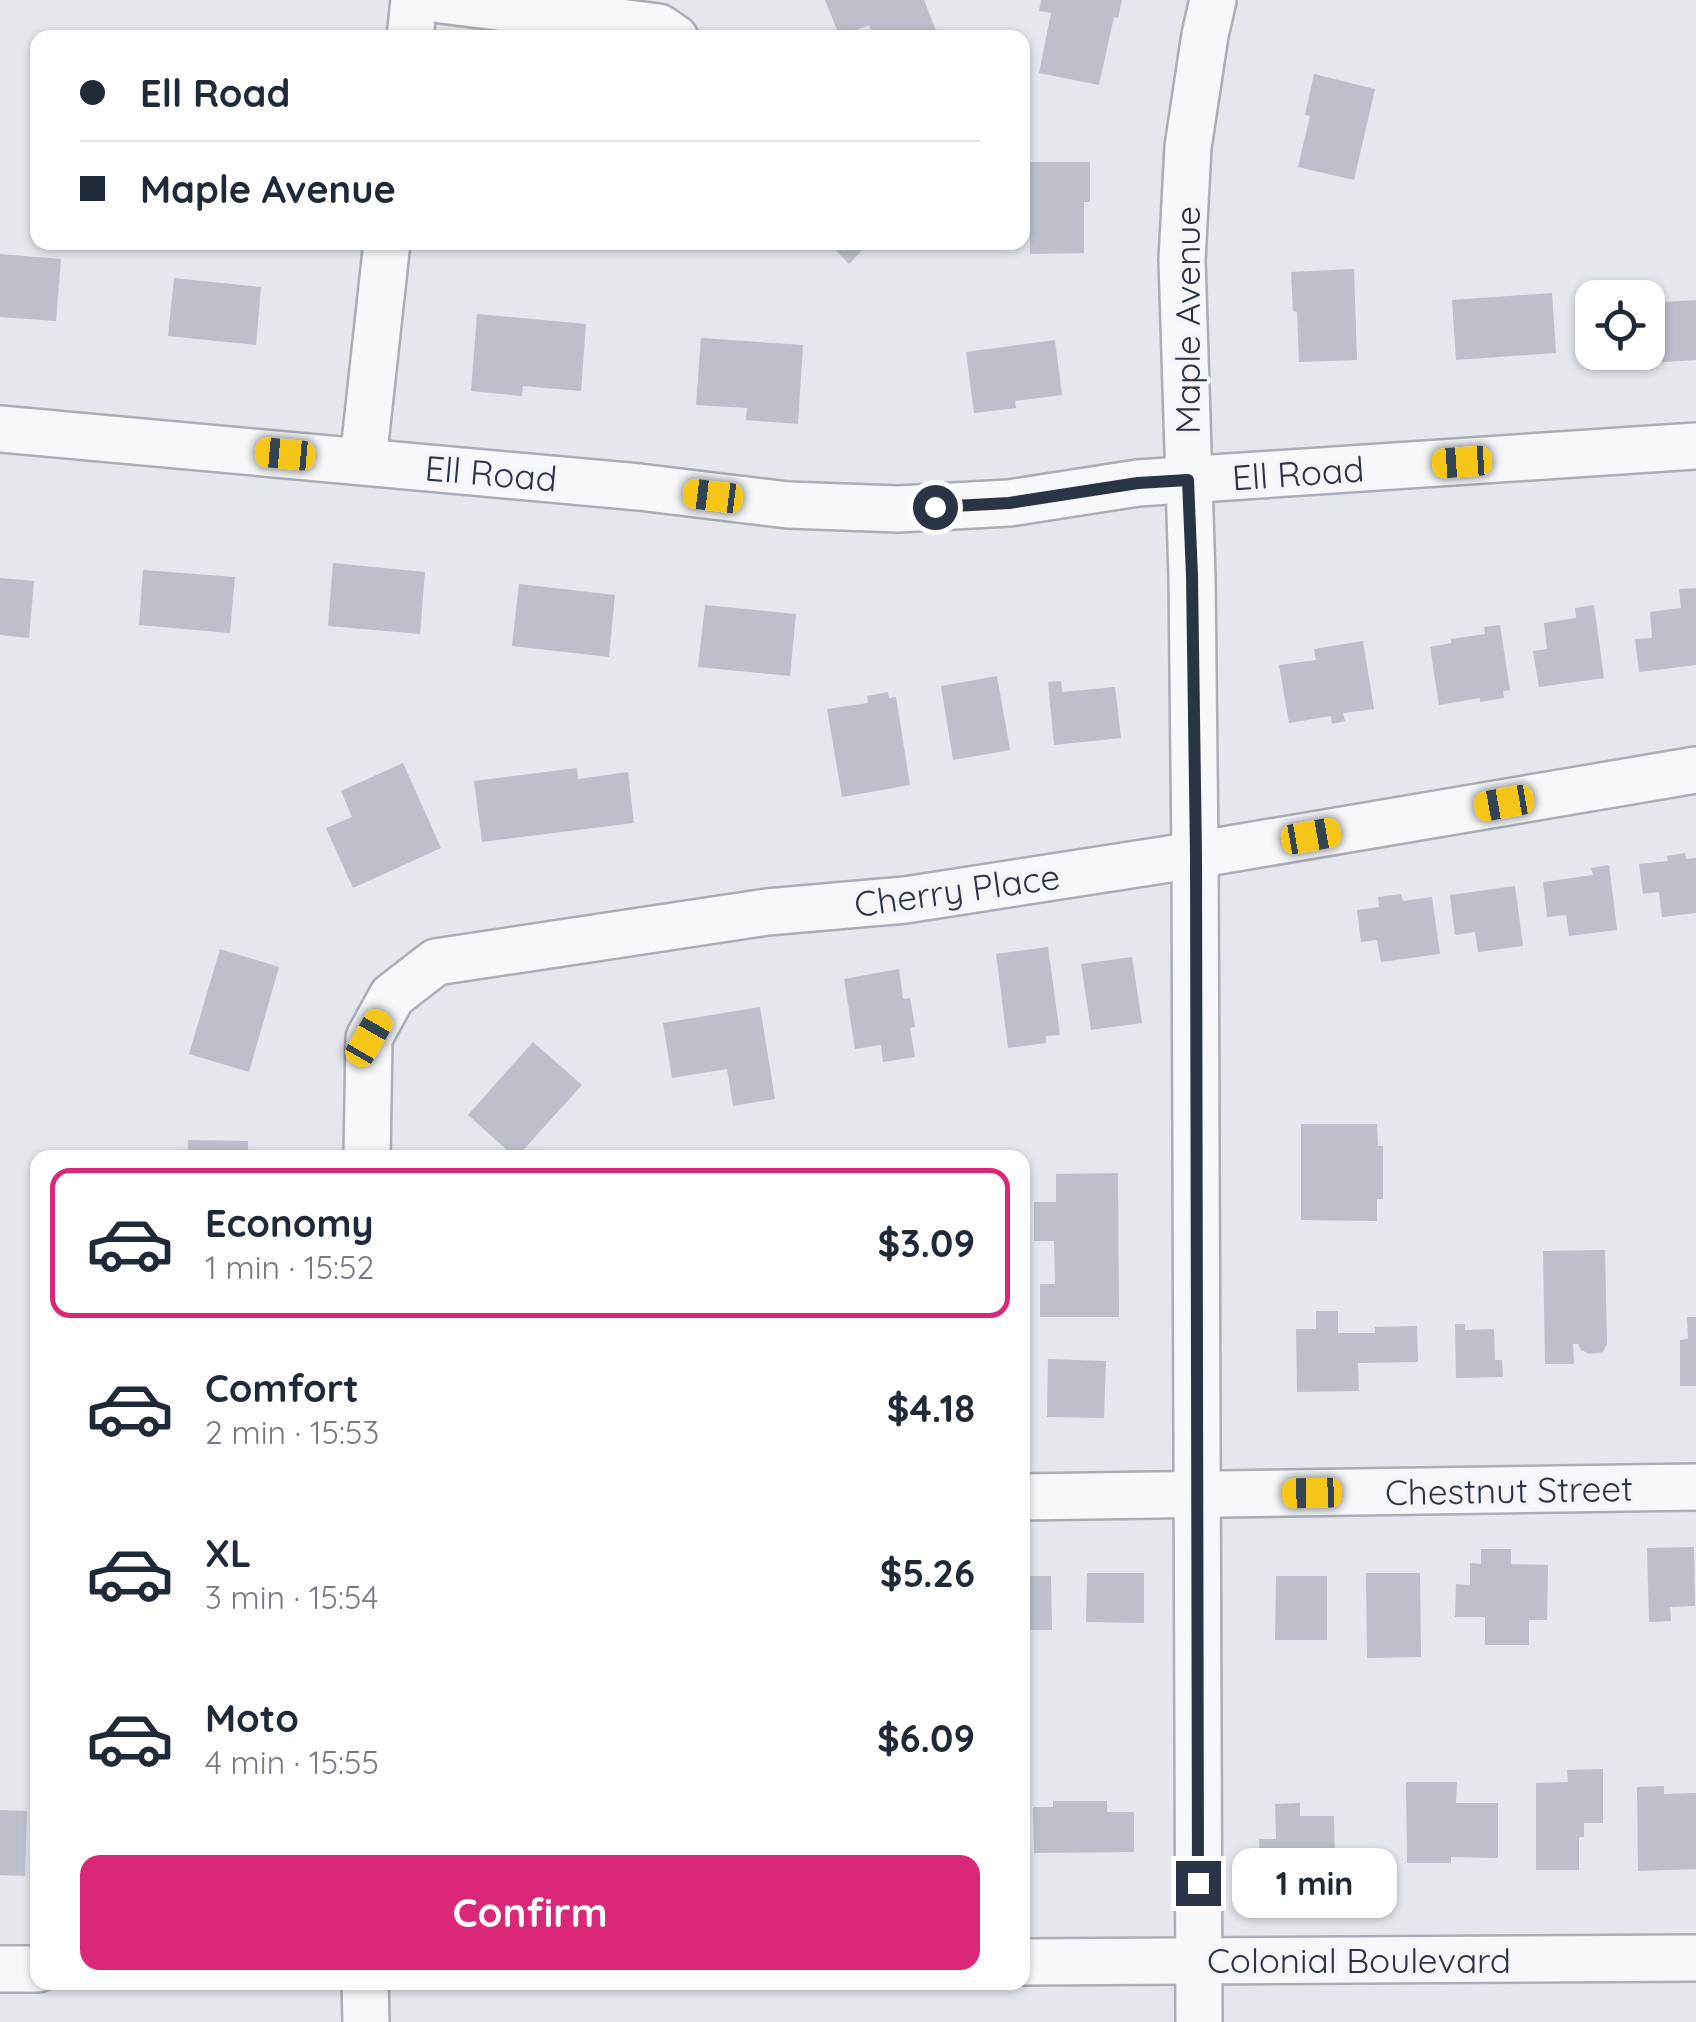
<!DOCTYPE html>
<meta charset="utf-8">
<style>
body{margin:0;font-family:Quicksand,sans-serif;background:#f6f6f7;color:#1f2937;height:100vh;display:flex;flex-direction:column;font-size:38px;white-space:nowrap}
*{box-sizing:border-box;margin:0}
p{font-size:32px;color:#747a83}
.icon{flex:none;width:55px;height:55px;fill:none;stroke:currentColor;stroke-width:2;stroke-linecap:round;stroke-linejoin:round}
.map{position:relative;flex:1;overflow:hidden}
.drawer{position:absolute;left:30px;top:1150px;width:1000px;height:840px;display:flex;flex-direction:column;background:#fff;border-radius:20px;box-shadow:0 2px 8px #0004}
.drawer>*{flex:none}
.top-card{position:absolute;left:30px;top:30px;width:1000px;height:220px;border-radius:20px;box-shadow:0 2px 8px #0004;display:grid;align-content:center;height:220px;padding:0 50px;background:#fff}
.controls{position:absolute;left:1575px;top:280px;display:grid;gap:20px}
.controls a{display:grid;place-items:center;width:90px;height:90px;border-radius:20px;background:#fff;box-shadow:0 2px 8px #0004;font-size:50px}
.end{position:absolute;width:45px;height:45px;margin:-22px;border:12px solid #2b3445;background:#fff;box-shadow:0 0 0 5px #fff}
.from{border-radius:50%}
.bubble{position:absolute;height:70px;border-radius:20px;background:#fff;box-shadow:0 2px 8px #0004;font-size:32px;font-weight:800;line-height:70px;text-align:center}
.car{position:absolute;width:30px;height:60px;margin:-30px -15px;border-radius:12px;box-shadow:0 0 8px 2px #0007;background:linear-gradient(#f5c518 24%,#345 0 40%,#f5c518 0 76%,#345 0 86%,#f5c518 0)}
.top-card b{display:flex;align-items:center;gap:35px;height:95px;font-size:38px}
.top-card b+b{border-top:2px solid #e0e1e3}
.top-card i{width:25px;height:25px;background:#1f2937}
ul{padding:18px 0 0;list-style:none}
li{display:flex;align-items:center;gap:30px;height:150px;margin:0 20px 15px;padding:0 30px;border:5px solid transparent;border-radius:20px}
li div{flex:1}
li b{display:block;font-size:38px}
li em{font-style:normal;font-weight:800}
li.active{border-color:#db2777}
li>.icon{width:90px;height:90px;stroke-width:1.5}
.button{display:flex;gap:20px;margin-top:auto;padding:20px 50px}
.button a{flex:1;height:115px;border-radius:20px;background:#db2777;color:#fff;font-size:40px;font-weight:800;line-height:115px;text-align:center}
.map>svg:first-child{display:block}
</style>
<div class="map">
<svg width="1696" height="2022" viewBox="0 0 1696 2022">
<rect width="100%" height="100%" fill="#e4e7ec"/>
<!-- building -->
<g fill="#bbc0ca">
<path d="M825,0H924L939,38H874L869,25L840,37Z"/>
<path d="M1041,0H1122L1118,18L1114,17L1099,85L1039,73L1051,13L1039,11Z"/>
<path d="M1314,74L1375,89L1354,180L1298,167L1310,116L1305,115Z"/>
<path d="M1029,162H1090V202H1084V253L1030,254Z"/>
<path d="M828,242H870L849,264Z"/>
<path d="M0,254L61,259L56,321L0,317Z"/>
<path d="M1354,269L1357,360L1299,362L1297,312L1293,311L1291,272Z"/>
<path d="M174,278L261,287L256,345L168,336Z"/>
<path d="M1552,293L1556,353L1456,360L1452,300Z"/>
<path d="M1696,300V360L1648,363V303Z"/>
<path d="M477,314L586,324L581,391L523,386L522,396L471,391Z"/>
<path d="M701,338L803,345L798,424L746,420L747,408L696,405Z"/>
<path d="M1055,340L1062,395L1015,401L1016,408L974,413L966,352Z"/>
<path d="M333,563L425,572L420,634L328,626Z"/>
<path d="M143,570L235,577L230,633L139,625Z"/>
<path d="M0,578L34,581L29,638L0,635Z"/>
<path d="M519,584L615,595L609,657L512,646Z"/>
<path d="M1696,588V665L1639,672L1635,639L1652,638L1650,612L1681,608L1679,589Z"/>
<path d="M705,605L796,614L790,676L698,667Z"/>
<path d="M1594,605L1604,678L1539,687L1533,651L1547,649L1544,623L1576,618L1575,608Z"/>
<path d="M1500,625L1510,690L1503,691L1504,698L1480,702V698L1439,705L1430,647L1451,643V639L1485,634L1484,627Z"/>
<path d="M1363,641L1374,709L1343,713L1345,721L1332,724L1331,716L1289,723L1279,665L1316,660L1314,649Z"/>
<path d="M997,676L1010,750L953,760L941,686Z"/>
<path d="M1061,681L1062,692L1115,687L1121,738L1054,745L1048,682Z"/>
<path d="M888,692L889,698L896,697L910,785L842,797L827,709L868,703L867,696Z"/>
<path d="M403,763L441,848L353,888L326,828L352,817L341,791Z"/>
<path d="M577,768L578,779L628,772L634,823L482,842L474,781Z"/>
<path d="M1685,853L1686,859L1696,858V913L1662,917L1659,892L1643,894L1639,864L1668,861L1667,856Z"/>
<path d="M1609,865L1617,930L1569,936L1566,915L1547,917L1543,882L1593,875L1591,868Z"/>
<path d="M1515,886L1523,946L1478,952L1475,932L1455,935L1450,895Z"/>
<path d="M1401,894L1403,901L1432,897L1440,954L1381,962L1377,940L1361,942L1357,910L1379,907L1378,897Z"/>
<path d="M1048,947L1060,1035L1046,1036V1043L1008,1048L996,954Z"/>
<path d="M220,949L279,967L249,1072L189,1054Z"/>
<path d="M1132,957L1142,1023L1091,1030L1081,964Z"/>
<path d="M899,969L903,999L910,998L915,1027L910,1028L915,1057L883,1062L881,1045L855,1049L844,979Z"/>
<path d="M760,1007L775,1099L733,1106L727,1069L672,1078L663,1023Z"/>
<path d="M533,1042L582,1085L516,1158L468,1115Z"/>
<path d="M1301,1124H1377L1378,1146H1383V1199H1377V1221L1301,1220Z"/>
<path d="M188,1140L248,1141V1158H188Z"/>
<path d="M1118,1173L1119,1317H1040V1284H1055L1054,1241H1034V1202H1056V1174Z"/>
<path d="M1605,1250L1607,1344L1603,1352L1590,1354L1581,1350L1578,1344H1573L1574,1364H1545L1543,1251Z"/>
<path d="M1316,1311H1338V1333H1375V1327L1417,1326L1418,1362L1358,1363L1359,1391L1297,1392L1296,1329H1316Z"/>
<path d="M1687,1317H1696V1386H1680V1340L1688,1339Z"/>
<path d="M1455,1324H1465V1330L1494,1329L1495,1360H1502L1503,1377L1456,1378Z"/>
<path d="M1048,1359L1106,1361L1104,1418L1047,1417Z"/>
<path d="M1694,1547L1695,1606L1670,1607L1671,1621L1649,1622L1647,1548Z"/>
<path d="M1481,1549H1511V1564L1548,1565L1547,1620H1529V1645H1485V1617H1455L1456,1584L1470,1585V1563L1481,1564Z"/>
<path d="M1087,1573H1144V1623L1086,1622Z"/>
<path d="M1366,1573H1420L1421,1657L1367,1658Z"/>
<path d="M1022,1576H1051L1052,1630H1022Z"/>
<path d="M1276,1576H1327V1640H1275Z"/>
<path d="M1603,1769V1823H1584V1837H1579V1870H1536V1783L1568,1782L1567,1770Z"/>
<path d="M1406,1782H1457L1456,1803H1498V1858L1451,1857V1863H1407Z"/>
<path d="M1664,1786V1794L1696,1793V1869L1638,1871L1637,1787Z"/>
<path d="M1053,1801H1107V1812H1134V1852L1034,1853L1033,1807H1053Z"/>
<path d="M1300,1803V1816H1334L1335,1869L1260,1870L1259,1839H1276L1275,1804Z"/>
<path d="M0,1810L27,1811L25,1876L0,1875Z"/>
</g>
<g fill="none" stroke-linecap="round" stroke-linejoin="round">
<defs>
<g id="street">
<path d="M441,0L659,27L675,38"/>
<path d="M410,38L414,0"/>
<path d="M0,429L639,487L788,505L898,509L1009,503L1138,483L1696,446"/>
<path d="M363,461L387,242"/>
<path d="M367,1158L369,1038L392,996L436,962L767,912L905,900L1195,855L1696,770"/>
<path d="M1022,1497L1696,1487"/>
<path d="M1022,1962L1696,1958"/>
<path d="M0,1969H38"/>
<path d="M365,1982L366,2022"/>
<path d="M1199,2022L1195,855L1192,577L1182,260L1188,147L1205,35L1213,0"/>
</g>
</defs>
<!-- street casing -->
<use href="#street" stroke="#a9aeb7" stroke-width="50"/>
<!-- street -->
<use href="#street" stroke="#f7f8fa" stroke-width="45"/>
</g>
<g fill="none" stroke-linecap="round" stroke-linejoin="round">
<!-- route -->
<path stroke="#2b3445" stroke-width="12" d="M935,507L1009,503L1138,483L1188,480L1192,576L1196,855L1198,1883"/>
</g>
<g text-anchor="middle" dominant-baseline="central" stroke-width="8" stroke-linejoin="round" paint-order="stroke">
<!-- street labels -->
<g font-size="35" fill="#2b3445" stroke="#f4f6f9">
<text transform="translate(1187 320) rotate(-90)">Maple Avenue</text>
<text transform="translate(491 473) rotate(5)">Ell Road</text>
<text transform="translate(1298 473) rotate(-4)">Ell Road</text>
<text transform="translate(957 890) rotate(-8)">Cherry Place</text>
<text transform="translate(1509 1490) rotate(-1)">Chestnut Street</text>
<text x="1359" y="1960">Colonial Boulevard</text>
</g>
</g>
</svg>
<div class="controls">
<a><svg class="icon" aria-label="locate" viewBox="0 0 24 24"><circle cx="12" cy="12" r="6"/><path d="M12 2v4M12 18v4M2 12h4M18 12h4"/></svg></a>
</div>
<i class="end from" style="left:935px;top:507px"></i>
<i class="end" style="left:1198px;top:1883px"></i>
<div class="bubble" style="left:1232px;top:1848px;width:165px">1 min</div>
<i class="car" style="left:285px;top:454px;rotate:275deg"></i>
<i class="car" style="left:1462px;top:462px;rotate:266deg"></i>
<i class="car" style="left:713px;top:496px;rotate:277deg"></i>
<i class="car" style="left:1504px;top:803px;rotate:260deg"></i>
<i class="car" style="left:1311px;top:836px;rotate:80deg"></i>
<i class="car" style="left:369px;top:1038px;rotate:30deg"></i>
<i class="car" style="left:1312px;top:1493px;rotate:269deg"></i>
<div class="top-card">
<b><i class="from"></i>Ell Road</b>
<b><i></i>Maple Avenue</b>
</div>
<section class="drawer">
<ul>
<li class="active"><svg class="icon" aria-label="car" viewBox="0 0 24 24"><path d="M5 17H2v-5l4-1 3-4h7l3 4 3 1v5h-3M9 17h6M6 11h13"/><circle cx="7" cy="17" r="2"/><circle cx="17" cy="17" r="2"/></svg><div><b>Economy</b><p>1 min · 15:52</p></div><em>$3.09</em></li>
<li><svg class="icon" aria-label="car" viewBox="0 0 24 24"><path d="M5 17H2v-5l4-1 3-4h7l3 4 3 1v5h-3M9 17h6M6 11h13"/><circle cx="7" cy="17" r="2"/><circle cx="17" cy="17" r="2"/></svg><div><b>Comfort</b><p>2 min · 15:53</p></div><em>$4.18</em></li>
<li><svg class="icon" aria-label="car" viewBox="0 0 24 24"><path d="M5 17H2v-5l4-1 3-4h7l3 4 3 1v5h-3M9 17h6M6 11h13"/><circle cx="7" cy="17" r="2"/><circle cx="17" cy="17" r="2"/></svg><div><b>XL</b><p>3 min · 15:54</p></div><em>$5.26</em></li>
<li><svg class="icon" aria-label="car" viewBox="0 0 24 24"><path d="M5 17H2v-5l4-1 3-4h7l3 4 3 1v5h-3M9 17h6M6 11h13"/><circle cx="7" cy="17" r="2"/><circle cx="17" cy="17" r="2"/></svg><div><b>Moto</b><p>4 min · 15:55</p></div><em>$6.09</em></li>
</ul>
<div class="button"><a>Confirm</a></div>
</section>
</div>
